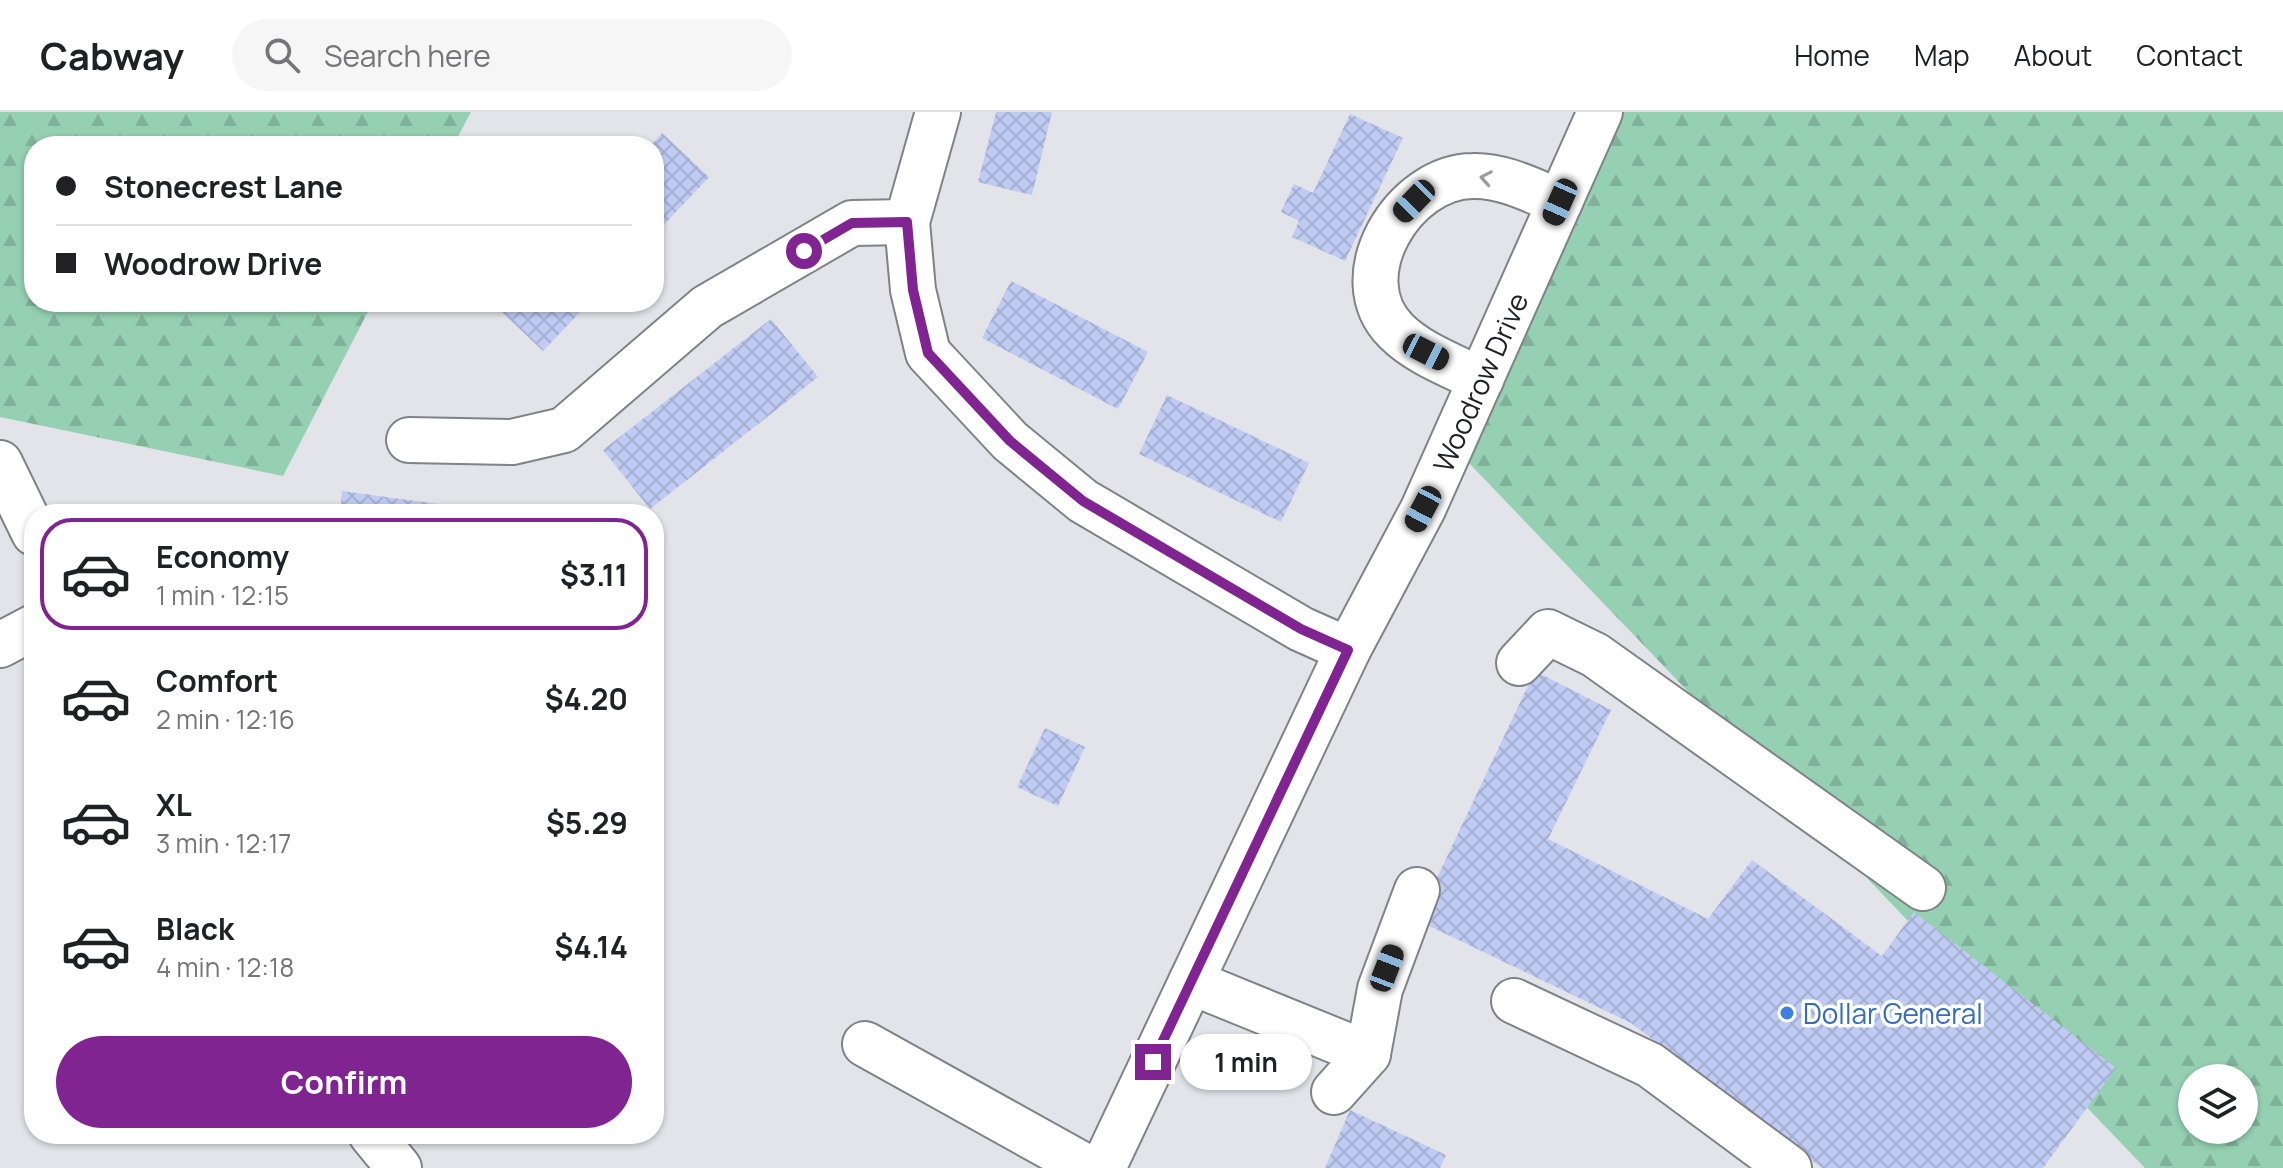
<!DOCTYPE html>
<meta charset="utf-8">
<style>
body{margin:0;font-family:Manrope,sans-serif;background:#f6f6f6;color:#202124;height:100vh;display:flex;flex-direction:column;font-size:30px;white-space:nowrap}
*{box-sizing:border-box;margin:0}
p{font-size:26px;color:#757577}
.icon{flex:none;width:44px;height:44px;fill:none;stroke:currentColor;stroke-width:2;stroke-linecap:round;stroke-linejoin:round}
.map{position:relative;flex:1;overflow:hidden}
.drawer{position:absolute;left:24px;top:392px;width:640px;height:640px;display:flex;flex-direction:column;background:#fff;border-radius:32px;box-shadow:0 2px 6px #0004}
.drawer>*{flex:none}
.banner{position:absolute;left:24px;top:24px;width:640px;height:176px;border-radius:32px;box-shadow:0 2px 6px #0004;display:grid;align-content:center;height:176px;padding:0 32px;background:#fff}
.fabs{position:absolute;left:2178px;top:952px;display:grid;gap:16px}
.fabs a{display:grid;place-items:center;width:80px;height:80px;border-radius:50%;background:#fff;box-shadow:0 2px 6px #0004;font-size:40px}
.end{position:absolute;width:36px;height:36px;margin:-18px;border:10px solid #7f2491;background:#fff;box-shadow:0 0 0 4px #fff}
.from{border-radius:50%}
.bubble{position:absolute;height:56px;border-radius:28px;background:#fff;box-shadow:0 2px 6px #0004;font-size:26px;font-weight:700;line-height:56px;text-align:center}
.car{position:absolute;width:24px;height:48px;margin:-24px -12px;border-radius:10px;box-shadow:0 0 6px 2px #0007;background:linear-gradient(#222 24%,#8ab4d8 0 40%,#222 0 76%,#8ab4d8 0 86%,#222 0)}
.banner b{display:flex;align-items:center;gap:28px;height:76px;font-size:30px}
.banner b+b{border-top:2px solid #e0e0e0}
.banner i{width:20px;height:20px;background:#202124}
ul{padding:14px 0 0;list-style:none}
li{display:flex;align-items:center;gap:24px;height:112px;margin:0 16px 12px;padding:0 16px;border:4px solid transparent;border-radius:32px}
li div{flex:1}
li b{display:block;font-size:30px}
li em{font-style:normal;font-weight:700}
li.selected{border-color:#7f2491}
li>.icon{width:72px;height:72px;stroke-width:1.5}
.cta{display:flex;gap:16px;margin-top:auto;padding:16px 32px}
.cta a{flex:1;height:92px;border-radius:48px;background:#7f2491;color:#fff;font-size:32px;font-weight:700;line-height:92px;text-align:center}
header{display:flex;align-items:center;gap:48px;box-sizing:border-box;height:112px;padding:0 40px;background:#fff;border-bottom:2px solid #e0e0e0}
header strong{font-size:38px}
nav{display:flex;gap:44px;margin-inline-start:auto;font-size:28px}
.search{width:560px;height:72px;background:#f6f6f6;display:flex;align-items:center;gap:20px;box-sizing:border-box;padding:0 28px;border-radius:44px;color:#757577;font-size:30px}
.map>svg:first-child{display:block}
</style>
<header>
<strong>Cabway</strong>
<div class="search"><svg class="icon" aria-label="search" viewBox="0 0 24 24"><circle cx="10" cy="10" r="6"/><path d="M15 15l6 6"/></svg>Search here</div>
<nav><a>Home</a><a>Map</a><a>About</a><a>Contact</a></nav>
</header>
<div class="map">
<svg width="2283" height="1056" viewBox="0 0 2283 1056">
<defs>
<pattern id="forest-firs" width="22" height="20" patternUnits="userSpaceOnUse" patternTransform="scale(2)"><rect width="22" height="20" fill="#95d0b2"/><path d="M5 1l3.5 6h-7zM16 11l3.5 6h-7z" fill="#80b299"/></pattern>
<pattern id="building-cross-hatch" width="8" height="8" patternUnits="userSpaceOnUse" patternTransform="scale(2)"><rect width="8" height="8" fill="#bfcbf3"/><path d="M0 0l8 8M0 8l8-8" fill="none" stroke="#a4aed0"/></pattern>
</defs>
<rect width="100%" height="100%" fill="#e2e4ea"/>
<!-- forest -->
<g fill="url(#forest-firs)" fill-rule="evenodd">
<path d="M0,0H471L453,34H34V190H373L283,364L0,305Z"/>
<path d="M1614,0H2283V1056H2145L1468,350ZM2192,966H2244V1018H2192Z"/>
</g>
<!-- building -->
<g fill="url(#building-cross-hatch)">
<path d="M996,0H1052L1032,83L978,70Z"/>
<path d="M1350,2L1403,26L1345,149L1292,125L1299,109L1281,100L1294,72L1313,81Z"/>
<path d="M662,21L709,65L654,123V34H650Z"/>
<path d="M1011,169L1148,240L1118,297L982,226Z"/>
<path d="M507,190H590L543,239L500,198Z"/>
<path d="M771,207L818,265L650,397L603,338Z"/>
<path d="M1167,283L1309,351L1281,410L1139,342Z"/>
<path d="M342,379L497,400L496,402H340Z"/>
<path d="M1535,559L1611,598L1548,727L1708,807L1752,748L1882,844L1914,800L2116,956L2043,1056H1822L1631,911L1417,808Z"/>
<path d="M1045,616L1085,635L1058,694L1017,675Z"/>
<path d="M1350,998L1446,1043L1440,1056H1325Z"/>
</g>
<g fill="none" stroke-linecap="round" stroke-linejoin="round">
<defs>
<g id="minor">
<path d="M938,0L907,110L913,178L928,241L1010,329L1083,389L1301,517L1348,538"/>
<path d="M1481,268C1453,254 1419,242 1396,219C1342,165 1404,64 1473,64C1503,63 1533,79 1560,90"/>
<path d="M409,328L512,330L564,318L707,195L852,111L907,110"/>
<path d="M0,351L34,421"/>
<path d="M0,533L34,515"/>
<path d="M1519,551L1548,520L1595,543L1923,776"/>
<path d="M1191,870L1368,942L1380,877L1417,778"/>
<path d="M1514,889L1650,953L1789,1056"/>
<path d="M865,932L1088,1056"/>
<path d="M1334,980L1368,942"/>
<path d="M371,1022L399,1056"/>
<path d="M1103,1056L1348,538L1423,397L1600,0"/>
</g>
</defs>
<!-- minor casing -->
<use href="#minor" stroke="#818288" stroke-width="48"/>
<!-- minor -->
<use href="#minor" stroke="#fff" stroke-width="44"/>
</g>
<!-- one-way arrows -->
<defs><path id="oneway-chevron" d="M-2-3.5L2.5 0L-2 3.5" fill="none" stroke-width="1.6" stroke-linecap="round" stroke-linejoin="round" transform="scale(2)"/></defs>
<use stroke="#9b9b9c" href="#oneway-chevron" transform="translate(1486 66) rotate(-170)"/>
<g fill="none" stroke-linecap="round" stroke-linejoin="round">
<!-- route -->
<path stroke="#7f2491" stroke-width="10" d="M804,139L852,111L907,110L913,178L928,241L1010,329L1083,389L1301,517L1348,538L1153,950"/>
</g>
<!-- markers -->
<circle fill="#3f7fe0" stroke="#fff" stroke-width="3" cx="1787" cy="901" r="8"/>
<g text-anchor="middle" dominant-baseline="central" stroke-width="7" stroke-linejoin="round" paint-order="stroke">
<!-- street labels -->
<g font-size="28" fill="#202123" stroke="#fff">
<text transform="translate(1480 270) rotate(-66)">Woodrow Drive</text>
</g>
<!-- shop labels -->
<g font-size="28" fill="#366cbe" stroke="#fff" text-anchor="start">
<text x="1803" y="901">Dollar General</text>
</g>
</g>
</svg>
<div class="fabs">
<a><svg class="icon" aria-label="layers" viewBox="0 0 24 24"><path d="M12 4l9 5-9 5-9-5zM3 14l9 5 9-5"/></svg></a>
</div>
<i class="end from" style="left:804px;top:139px"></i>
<i class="end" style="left:1153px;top:950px"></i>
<div class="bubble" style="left:1180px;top:922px;width:132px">1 min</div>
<i class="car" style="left:1414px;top:89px;rotate:224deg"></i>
<i class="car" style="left:1560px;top:90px;rotate:204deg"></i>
<i class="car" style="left:1426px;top:240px;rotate:117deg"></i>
<i class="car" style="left:1423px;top:397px;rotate:208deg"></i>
<i class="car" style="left:1387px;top:856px;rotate:21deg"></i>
<div class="banner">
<b><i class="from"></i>Stonecrest Lane</b>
<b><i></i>Woodrow Drive</b>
</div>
<section class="drawer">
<ul>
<li class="selected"><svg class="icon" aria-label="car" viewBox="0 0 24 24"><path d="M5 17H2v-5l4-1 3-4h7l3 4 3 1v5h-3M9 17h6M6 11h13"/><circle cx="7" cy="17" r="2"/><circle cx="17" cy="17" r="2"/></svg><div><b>Economy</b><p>1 min · 12:15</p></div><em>$3.11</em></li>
<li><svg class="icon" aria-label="car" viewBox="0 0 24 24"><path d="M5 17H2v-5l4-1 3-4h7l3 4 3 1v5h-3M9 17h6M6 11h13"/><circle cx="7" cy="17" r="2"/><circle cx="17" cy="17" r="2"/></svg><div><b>Comfort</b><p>2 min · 12:16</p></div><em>$4.20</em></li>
<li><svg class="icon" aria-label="car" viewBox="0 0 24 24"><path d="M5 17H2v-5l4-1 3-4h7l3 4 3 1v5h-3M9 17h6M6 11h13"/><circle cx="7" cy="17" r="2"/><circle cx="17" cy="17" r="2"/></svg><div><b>XL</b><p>3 min · 12:17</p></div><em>$5.29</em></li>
<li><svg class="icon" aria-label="car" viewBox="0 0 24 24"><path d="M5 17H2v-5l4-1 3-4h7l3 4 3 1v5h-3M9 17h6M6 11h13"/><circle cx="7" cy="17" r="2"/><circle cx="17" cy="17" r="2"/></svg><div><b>Black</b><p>4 min · 12:18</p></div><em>$4.14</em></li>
</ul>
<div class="cta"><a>Confirm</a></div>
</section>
</div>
